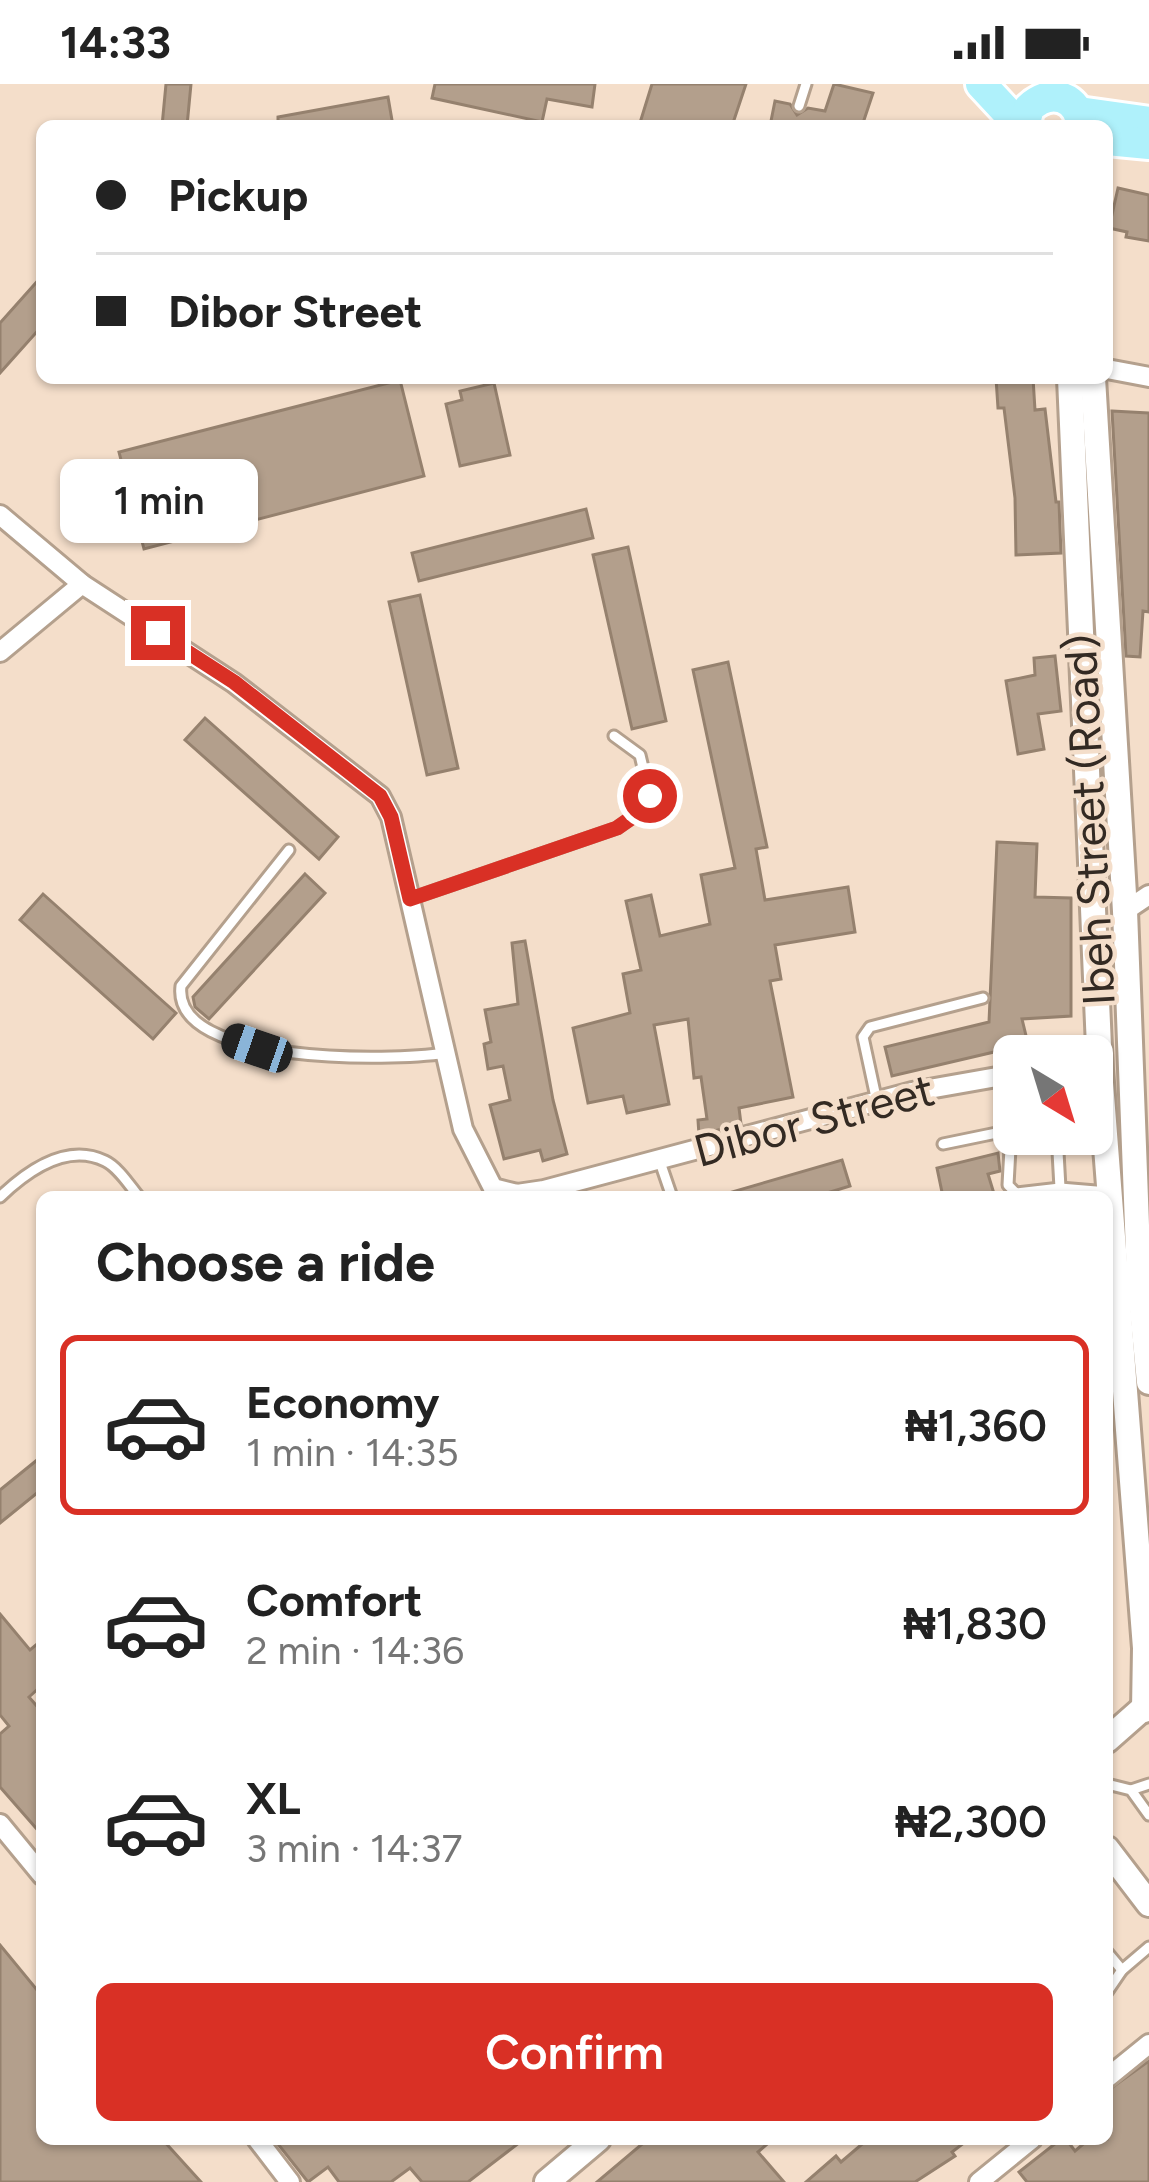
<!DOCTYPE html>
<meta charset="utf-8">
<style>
body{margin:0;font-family:Figtree,sans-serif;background:#f6f6f6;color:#222;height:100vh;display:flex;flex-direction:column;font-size:45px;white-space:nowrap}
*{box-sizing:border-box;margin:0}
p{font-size:39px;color:#767676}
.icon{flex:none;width:66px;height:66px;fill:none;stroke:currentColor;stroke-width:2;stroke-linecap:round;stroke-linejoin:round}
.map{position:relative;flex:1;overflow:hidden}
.sheet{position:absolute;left:36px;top:1107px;width:1077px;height:954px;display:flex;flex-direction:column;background:#fff;border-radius:18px;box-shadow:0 3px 9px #0004}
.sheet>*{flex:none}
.top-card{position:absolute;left:36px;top:36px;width:1077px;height:264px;border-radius:18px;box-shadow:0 3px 9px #0004;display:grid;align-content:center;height:264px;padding:0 60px;background:#fff}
.needle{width:78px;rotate:142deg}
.controls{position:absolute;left:993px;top:951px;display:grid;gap:24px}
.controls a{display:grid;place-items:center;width:120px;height:120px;border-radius:18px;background:#fff;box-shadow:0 3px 9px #0004;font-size:60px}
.end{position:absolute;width:54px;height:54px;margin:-27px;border:15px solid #d93025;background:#fff;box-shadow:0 0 0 6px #fff}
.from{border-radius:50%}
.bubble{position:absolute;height:84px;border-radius:18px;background:#fff;box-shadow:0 3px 9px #0004;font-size:39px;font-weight:600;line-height:84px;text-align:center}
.car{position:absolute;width:36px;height:72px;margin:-36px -18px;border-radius:15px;box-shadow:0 0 9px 3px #0007;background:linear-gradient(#222 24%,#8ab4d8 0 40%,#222 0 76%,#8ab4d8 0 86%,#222 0)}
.top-card b{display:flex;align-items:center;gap:42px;height:114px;font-size:45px}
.top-card b+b{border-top:3px solid #e0e0e0}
.top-card i{width:30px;height:30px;background:#222}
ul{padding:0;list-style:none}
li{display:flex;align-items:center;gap:36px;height:180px;margin:0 24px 18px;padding:0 36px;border:6px solid transparent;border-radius:18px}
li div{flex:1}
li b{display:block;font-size:45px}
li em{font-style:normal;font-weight:600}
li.selected{border-color:#d93025}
li>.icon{width:108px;height:108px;stroke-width:1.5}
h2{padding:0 60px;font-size:54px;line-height:144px}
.action{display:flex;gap:24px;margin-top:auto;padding:24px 60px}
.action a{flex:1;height:138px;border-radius:18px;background:#d93025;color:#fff;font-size:48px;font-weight:600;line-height:138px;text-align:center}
.status{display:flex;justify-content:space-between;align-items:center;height:84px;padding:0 60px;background:#fff;direction:ltr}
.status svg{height:33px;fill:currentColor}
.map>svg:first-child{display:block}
</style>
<div class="status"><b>14:33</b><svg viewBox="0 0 49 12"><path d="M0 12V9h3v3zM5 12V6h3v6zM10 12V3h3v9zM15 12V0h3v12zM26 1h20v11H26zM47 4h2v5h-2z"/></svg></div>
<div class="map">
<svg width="1149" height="2098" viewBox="0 0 1149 2098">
<rect width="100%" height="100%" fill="#f4deca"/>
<!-- building -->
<g fill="#b39f8c" stroke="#95816e" stroke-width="3">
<path d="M166,0H191L187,42H162Z"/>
<path d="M435,0H595L592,23L547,15L542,38L432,14Z"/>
<path d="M652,0H746L732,42H639Z"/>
<path d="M834,0L873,9L862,42H770L775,17L790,20L797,31L808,24L825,27Z"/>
<path d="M388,13L393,42H278V33Z"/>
<path d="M1118,104L1149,111V157L1126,153L1127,148L1109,144Z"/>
<path d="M42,192V242L0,289V239Z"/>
<path d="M996,294H1033L1035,326L1045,325L1056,418H1059L1061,469L1016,471L1015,414L1004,324H998Z"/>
<path d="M400,296L424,392L144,465L119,368Z"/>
<path d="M494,299L510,371L460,382L446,320L462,316L460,307Z"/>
<path d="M1112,327L1149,329V528L1143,527L1140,573L1126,572Z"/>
<path d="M586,425L593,454L419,497L412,469Z"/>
<path d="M628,463L666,637L632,645L593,471Z"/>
<path d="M420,511L458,684L427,691L389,518Z"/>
<path d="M1055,572L1061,627L1038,630L1044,665L1018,670L1006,597L1035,591L1034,574Z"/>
<path d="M728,578L767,763L756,765L765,816L848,803L855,848L775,861L781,895L770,897L793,1013L739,1024L741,1040L699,1051L698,1036L707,1035L701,993L694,994L688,935L654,941L669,1020L627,1029L623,1012L588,1019L573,944L630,929L623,890L641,886L626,817L651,811L660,852L710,840L701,791L735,784L693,586Z"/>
<path d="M205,634L338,753L319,775L185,656Z"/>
<path d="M997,758L1037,760L1035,813L1071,814V932L1022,935L1028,960L892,992L885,963L989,938Z"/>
<path d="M305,790L325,809L209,935L195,923L193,913Z"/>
<path d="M43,810L176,929L153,955L20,836Z"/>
<path d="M525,857L553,1016L567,1070L543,1077L540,1066L504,1075L490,1021L510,1016L503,982L488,985L484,960L491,958L485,926L518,920L512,859Z"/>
<path d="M998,1069L1000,1087L988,1090L995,1113H943L937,1084Z"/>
<path d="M842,1076L850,1102L814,1113H733L732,1108Z"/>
<path d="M42,1372V1405L0,1439V1406Z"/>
<path d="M0,1530L30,1566L42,1556V1601L29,1613L42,1628V1751L0,1703V1650L9,1642L0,1631Z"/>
<path d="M0,1861L42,1912V2055H162L201,2098H0Z"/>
<path d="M1149,1977V2098H1027L1019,2088L1061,2055H1066L1075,2067L1089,2055H1107V2007Z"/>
<path d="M274,2055H524L468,2098H422L410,2084L391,2098H339L328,2083L308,2098Z"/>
<path d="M648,2055H773L758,2068L784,2098H597Z"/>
<path d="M868,2055H969L952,2068L955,2072L915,2098H806L836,2072L841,2078Z"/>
</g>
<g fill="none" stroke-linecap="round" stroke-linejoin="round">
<defs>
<g id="service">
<path d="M799,22L806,0"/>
<path d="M289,766L181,902C171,982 394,977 446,969"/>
<path d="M410,815L617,744L637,730L650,713L640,671L614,652"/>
<path d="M877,1018L863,953L870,943L983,914"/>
<path d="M1009,1027L1011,1046"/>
<path d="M1057,1050L1060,1104"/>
<path d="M943,1060L1011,1046L1008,1101L1016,1109L1060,1104L1108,1108"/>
<path d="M660,1078L672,1113"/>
<path d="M0,1113C26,1088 66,1058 105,1077C118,1083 130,1102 139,1113"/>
<path d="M1107,1700L1131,1706L1149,1731"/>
<path d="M1131,1706L1149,1700"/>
<path d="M1107,1868L1122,1886L1149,1863"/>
<path d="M1107,1908L1122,1886"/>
</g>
<g id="minor">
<path d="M1107,285L1149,293"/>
<path d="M0,431L82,500L234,599L380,712L391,733L463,1045L493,1104L517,1110L544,1106L912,1008L1014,990"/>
<path d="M0,568L82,500"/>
<path d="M1125,827L1149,811"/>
<path d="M0,1740L42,1791"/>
<path d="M1107,1994L1149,1960"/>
<path d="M257,2055L290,2098"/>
<path d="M979,2098L1032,2055"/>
</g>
<g id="tertiary">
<path d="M1070,294L1100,986L1145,1564L1144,1626"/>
<path d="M1093,294L1125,827L1139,1194L1149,1298"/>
<path d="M1107,1656L1149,1619"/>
<path d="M1107,1765L1149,1820"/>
<path d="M547,2098L598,2055"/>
</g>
<g id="primary">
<path d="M981,0L1020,42"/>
<path d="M1079,28L1149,38"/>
<path d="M1024,42L1029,24C1051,3 1078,12 1082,42"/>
<path d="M1107,56L1149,60"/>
</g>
</defs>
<!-- service casing -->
<use href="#service" stroke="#b4a08d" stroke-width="15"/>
<!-- minor casing -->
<use href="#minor" stroke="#b4a08d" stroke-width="24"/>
<!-- tertiary casing -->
<use href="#tertiary" stroke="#b4a08d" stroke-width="30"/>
<!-- primary casing -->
<use href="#primary" stroke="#fff" stroke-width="36"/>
<!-- service -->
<use href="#service" stroke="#fff" stroke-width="9"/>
<!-- minor -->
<use href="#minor" stroke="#fff" stroke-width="18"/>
<!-- tertiary -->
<use href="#tertiary" stroke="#fff" stroke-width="24"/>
<!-- primary -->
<use href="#primary" stroke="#aff1fb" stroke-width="30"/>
</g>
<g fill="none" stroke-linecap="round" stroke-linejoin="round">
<!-- route -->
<path stroke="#d93025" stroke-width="15" d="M158,549L234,598L380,712L391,733L410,815L617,744L637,730L650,712"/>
</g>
<g text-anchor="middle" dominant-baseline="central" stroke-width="9" stroke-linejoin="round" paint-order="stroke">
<!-- street labels -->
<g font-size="45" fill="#332a23" stroke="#f4deca">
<text transform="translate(1089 736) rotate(-93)">Ibeh Street (Road)</text>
<text transform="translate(814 1036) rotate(-15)">Dibor Street</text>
</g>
</g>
</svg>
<div class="controls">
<a><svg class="needle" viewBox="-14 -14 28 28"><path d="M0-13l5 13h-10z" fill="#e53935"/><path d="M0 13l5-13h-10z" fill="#767676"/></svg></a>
</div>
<i class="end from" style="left:650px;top:712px"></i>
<i class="end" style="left:158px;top:549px"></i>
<div class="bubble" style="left:60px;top:375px;width:198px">1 min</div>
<i class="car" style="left:257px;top:964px;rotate:289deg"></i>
<div class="top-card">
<b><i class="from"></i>Pickup</b>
<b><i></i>Dibor Street</b>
</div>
<section class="sheet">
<h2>Choose a ride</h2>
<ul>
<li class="selected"><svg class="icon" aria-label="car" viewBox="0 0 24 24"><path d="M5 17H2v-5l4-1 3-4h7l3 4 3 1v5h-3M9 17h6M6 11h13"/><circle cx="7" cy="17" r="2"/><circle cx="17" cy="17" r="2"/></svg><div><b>Economy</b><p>1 min · 14:35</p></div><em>₦1,360</em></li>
<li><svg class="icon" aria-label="car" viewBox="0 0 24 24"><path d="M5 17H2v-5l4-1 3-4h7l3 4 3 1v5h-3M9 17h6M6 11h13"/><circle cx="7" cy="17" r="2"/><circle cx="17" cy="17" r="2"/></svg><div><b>Comfort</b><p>2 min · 14:36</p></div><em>₦1,830</em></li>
<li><svg class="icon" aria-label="car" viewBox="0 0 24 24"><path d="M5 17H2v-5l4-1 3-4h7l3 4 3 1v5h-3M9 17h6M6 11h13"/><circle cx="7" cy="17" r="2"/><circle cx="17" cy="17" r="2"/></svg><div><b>XL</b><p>3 min · 14:37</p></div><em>₦2,300</em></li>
</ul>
<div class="action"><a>Confirm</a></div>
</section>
</div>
